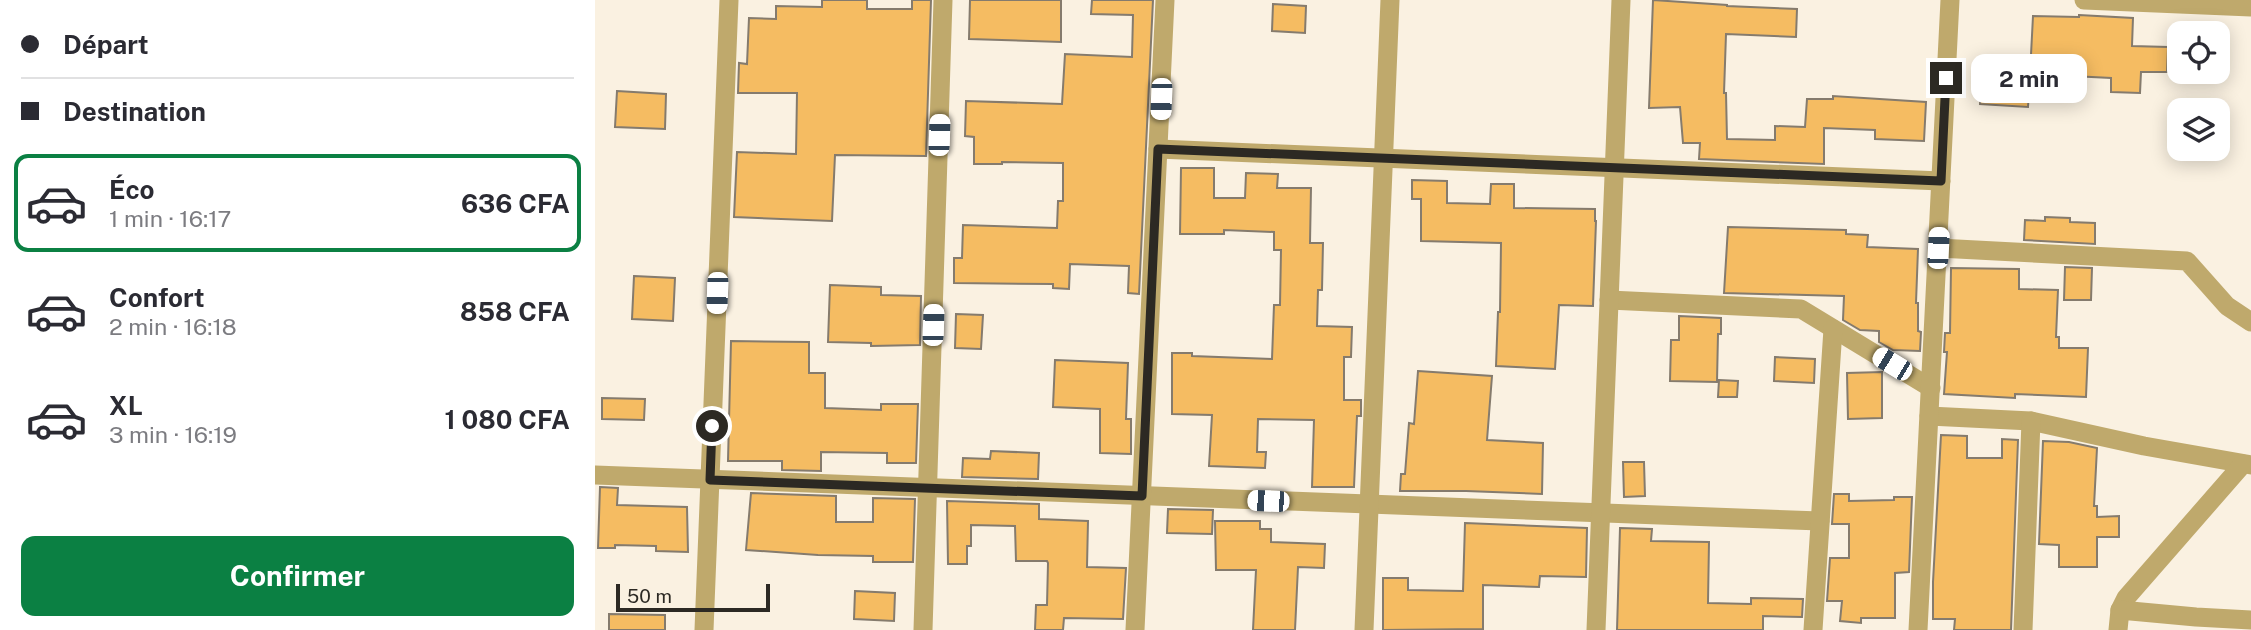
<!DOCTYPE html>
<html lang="fr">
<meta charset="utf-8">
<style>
body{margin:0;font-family:"Public Sans",sans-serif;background:#f7f7f7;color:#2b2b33;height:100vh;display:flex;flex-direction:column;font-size:26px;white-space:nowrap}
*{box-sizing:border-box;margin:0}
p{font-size:23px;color:#7c7c81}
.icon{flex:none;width:38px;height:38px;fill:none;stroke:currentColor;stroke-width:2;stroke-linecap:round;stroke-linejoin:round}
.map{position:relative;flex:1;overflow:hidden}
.sheet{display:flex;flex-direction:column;background:#fff;width:595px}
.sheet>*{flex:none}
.hud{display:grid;align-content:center;height:154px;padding:0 21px;background:#fff}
.fabs{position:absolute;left:1572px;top:21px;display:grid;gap:14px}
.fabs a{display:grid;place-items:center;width:63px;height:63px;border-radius:14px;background:#fff;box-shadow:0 4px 18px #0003;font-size:35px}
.scale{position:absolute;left:21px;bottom:18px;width:154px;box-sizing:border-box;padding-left:7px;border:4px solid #2c2923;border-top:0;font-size:19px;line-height:24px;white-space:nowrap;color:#2c2923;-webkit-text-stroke:5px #faf1e1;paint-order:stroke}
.end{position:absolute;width:32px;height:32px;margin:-16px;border:9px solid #2c2923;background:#fff;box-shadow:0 0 0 4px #fff}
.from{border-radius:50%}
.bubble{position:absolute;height:49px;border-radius:14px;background:#fff;box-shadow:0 4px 18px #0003;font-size:23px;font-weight:700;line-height:49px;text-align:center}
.car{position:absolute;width:21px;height:42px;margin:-21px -10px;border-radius:9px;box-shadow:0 0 5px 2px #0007;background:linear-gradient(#fff 24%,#345 0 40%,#fff 0 76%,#345 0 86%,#fff 0)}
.hud b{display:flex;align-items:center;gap:24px;height:66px;font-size:26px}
.hud b+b{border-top:2px solid #e1e1e2}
.hud i{width:18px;height:18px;background:#2b2b33}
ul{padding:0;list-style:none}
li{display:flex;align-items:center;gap:21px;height:98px;margin:0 14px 10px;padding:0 7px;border:4px solid transparent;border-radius:14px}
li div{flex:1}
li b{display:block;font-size:26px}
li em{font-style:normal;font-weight:700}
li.current{border-color:#0b8043}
li>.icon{width:63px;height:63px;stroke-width:1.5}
.primary-button{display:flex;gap:14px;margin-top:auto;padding:14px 21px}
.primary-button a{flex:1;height:80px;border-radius:14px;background:#0b8043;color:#fff;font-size:28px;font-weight:700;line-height:80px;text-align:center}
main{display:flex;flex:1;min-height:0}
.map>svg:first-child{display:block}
</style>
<main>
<section class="sheet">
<div class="hud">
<b><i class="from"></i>Départ</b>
<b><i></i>Destination</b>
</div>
<ul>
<li class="current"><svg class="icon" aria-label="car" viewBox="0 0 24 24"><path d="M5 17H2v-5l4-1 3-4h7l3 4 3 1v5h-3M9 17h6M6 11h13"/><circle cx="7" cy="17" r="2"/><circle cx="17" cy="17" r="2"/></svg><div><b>Éco</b><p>1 min · 16:17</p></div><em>636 CFA</em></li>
<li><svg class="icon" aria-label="car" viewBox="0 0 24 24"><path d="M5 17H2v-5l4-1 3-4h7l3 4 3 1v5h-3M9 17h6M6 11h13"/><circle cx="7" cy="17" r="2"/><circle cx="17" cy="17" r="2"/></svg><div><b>Confort</b><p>2 min · 16:18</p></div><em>858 CFA</em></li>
<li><svg class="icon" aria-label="car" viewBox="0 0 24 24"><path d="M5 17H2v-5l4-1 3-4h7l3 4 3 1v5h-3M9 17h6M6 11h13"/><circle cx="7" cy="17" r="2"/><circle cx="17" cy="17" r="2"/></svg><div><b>XL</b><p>3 min · 16:19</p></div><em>1 080 CFA</em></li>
</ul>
<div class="primary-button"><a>Confirmer</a></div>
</section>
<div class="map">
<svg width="1656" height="630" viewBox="0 0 1656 630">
<rect width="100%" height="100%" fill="#faf1e1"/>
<!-- building -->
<g fill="#f5bc62" stroke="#857b6d" stroke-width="2">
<path d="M227,0H272V9H317V0H336L331,156L240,155L237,221L139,217L142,152L201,154L202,93H143L144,63L152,64L154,18L181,19V6L227,7Z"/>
<path d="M375,0H466V42L374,39Z"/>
<path d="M497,0H558L544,294L533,293L534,266L475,264L474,289L458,288V284L359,283V258H367L368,225L462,228L463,201H468V163L407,162V164H379V137L370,136L371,101L467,104L470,54L537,57L538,15L496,14Z"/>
<path d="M1058,0L1132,5V6L1202,9L1201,37L1131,34L1129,93H1131L1132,139L1180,140V126L1210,127L1212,99H1238V96L1331,102L1329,141L1280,139V130L1229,128V164L1104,159L1105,143H1088L1085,107L1054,108Z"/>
<path d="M678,4L711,6L710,33L677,31Z"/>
<path d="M1484,15L1538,18L1537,46L1573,47L1572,72H1546L1545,93L1516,92V78L1435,74L1438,16L1484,17Z"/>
<path d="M1387,73L1435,76L1433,107L1385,104Z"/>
<path d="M22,91L71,94L70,129L20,127Z"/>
<path d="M586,168H619V198H650L651,173L683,174L682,188H716L715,243H728L727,290H723L722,326L757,327L756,357H749V400H766V416H762L759,487H717L719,420L663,419L662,452H671L670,468L614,466L617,415L577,414V353H597V356L677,359L679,305H685L686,250H679V232L629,230V234H585Z"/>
<path d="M817,180L852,181V203L895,204L896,184H919V208L1000,209V221H1001L998,306L964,305L960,369L901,366L903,312H905L906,243L826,241V199H817Z"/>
<path d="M1450,217L1475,218V222L1500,223V244L1429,240L1430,220L1450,221Z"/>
<path d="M1133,227L1251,230V234L1273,235L1272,247L1323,249L1321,303H1323V331L1326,332L1325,351L1298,350L1284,342V331L1265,330L1248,320L1249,296L1129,293Z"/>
<path d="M1470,267L1497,268L1496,300H1469Z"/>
<path d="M1356,268L1424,269V289L1463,290L1461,337H1464V348H1493L1491,397L1420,394V398L1349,394L1352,352H1349L1350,333H1355Z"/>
<path d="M39,276L80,278L78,321L37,319Z"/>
<path d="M235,285L286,287V295L326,296L325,345L276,346V343L233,342Z"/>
<path d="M361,314L388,315L386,349L360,348Z"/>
<path d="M1084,316L1126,318V334H1123L1122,382L1075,381L1076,340H1084Z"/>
<path d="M136,341L214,342V373H230V408L286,410V404H323L321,463H292V453L226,452V471L187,470V461H133Z"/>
<path d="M1180,357L1220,359L1219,383L1179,381Z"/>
<path d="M460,360L533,363L531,419H536V454L505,453V409L458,407Z"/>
<path d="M823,371L897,376L892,440L948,443L947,494L871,491H805L806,474H810L814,423L819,424Z"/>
<path d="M1287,372V418L1253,419L1252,373Z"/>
<path d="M1124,380L1143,381L1142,397H1123Z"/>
<path d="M7,398L50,399L49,420L7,419Z"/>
<path d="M1346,435L1372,436V458H1407V439L1423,440L1416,630H1359L1360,619H1338V582Z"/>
<path d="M1448,441L1474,442L1502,448L1499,506H1502V517L1524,516V537H1502V567H1464V545L1444,544Z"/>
<path d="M396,451L444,453L443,479L367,477L368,458L395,459Z"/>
<path d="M1028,462H1049L1050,496L1029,497Z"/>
<path d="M5,487L23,488L22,505L92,507L93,552L61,551V546L20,545V548H3Z"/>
<path d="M156,493L241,496V522H278V498L320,499L318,562H278V556L223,555L151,550Z"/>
<path d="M1239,494H1254V501L1299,500V497H1317L1314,572L1300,573V618H1266V623L1245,621L1247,601H1232L1235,558H1254V524H1237Z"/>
<path d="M352,501L444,504V519L493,521L492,567L531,568L528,619L469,618L468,630H440L441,605H452L453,563L452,561H421L420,526L376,525V546H372V564H353Z"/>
<path d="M573,509L618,510L617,534L572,533Z"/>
<path d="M620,521H665V529H676V542L730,544L729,568L703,567L700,630H658L661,570H621Z"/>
<path d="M870,523L992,528L991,577L945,576L944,587L888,585V629L788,630V578H813V590L868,591Z"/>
<path d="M1025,528L1057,529L1056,541L1114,542L1113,603L1156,604V598L1208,599L1207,617L1168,616V630H1022Z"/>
<path d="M260,591L300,593L299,621L259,619Z"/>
<path d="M14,614L70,615V630H14Z"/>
</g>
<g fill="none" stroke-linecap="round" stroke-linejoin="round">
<!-- minor -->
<g stroke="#bfa96c" stroke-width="19">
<path d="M1489,0L1656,7"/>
<path d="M563,149L1346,181"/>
<path d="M1343,248L1592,261L1632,306L1656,322"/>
<path d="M1014,300L1206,309L1336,388"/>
<path d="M1334,416L1436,421L1549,446L1656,465"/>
<path d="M0,475L1225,521"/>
<path d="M1525,610L1531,598L1648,464"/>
<path d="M109,630L134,0"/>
<path d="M328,630L348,0"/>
<path d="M540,630L570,0"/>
<path d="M769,630L795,0"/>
<path d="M1001,630L1026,0"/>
<path d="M1218,630L1238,329"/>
<path d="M1323,630L1355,0"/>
<path d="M1428,630L1436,421"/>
<path d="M1523,630L1525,610L1601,617L1656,620"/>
</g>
</g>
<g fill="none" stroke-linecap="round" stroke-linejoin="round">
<!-- route -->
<path stroke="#2c2923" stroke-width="9" d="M117,426L115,480L547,496L563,149L1346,181L1351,78"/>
</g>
</svg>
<div class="fabs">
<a><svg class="icon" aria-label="locate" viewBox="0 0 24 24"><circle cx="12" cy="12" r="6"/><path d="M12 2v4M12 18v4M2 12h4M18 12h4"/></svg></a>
<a><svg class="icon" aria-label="layers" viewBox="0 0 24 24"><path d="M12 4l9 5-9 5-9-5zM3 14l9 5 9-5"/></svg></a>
</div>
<div class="scale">50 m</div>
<i class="end from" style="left:117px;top:426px"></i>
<i class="end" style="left:1351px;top:78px"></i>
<div class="bubble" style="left:1376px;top:54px;width:116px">2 min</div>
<i class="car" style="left:566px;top:99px;rotate:182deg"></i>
<i class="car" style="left:344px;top:135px;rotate:2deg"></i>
<i class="car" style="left:1343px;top:248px;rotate:3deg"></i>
<i class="car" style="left:122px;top:293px;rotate:182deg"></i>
<i class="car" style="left:338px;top:325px;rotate:2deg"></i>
<i class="car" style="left:1297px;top:364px;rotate:301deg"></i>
<i class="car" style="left:673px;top:501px;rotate:272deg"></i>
</div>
</main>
